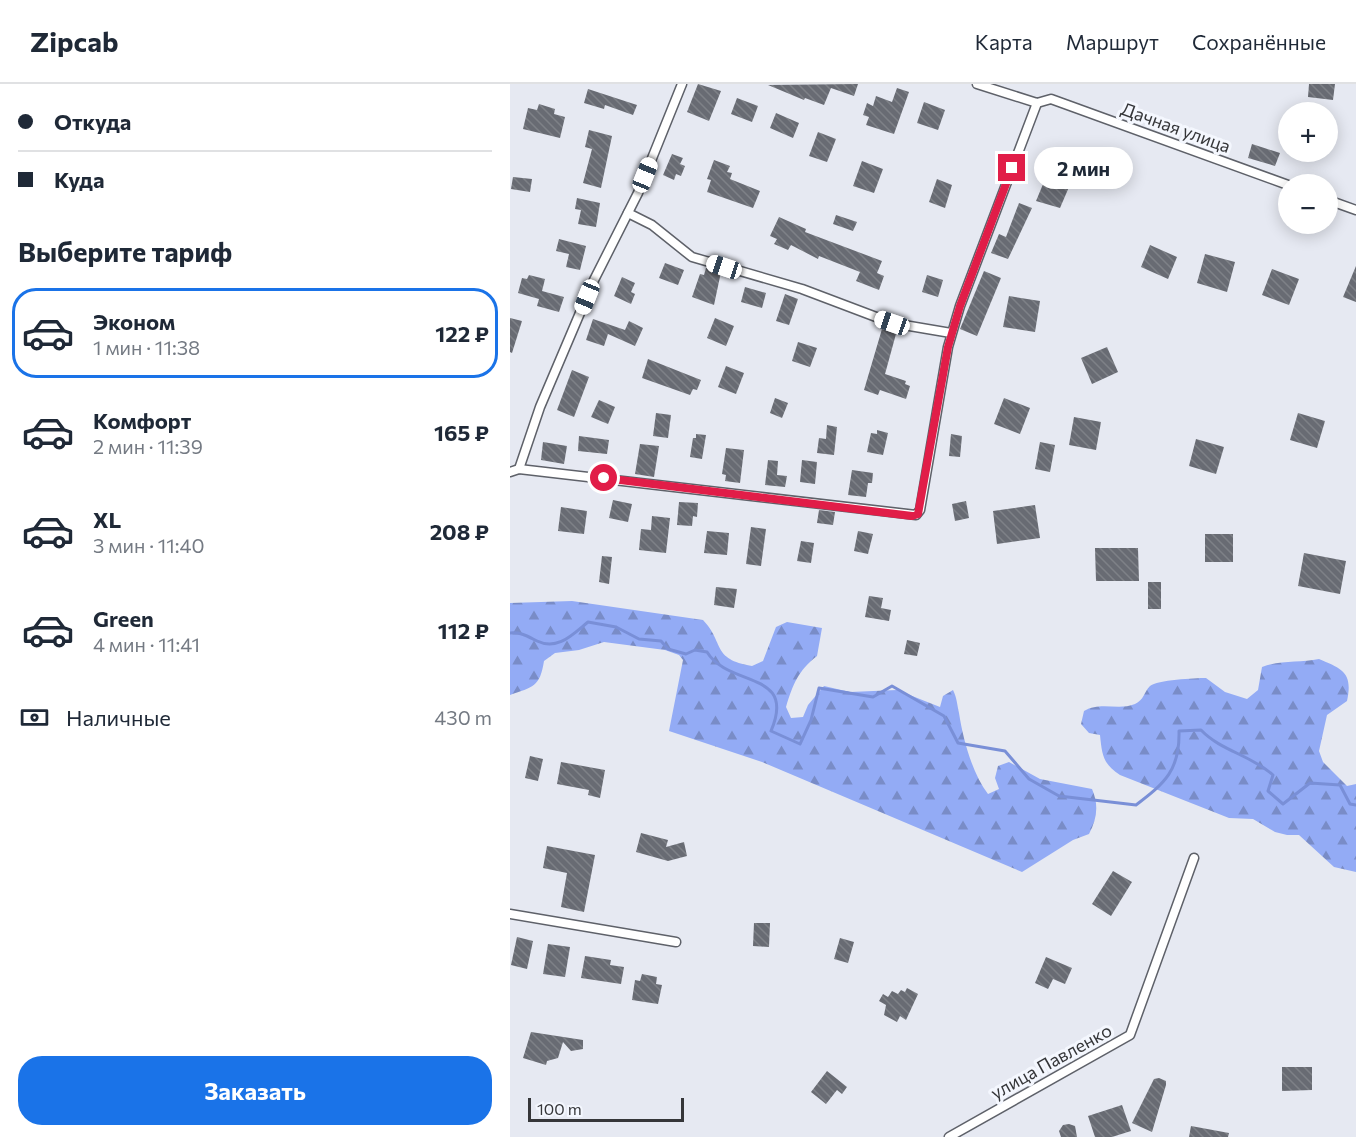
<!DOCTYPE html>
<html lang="ru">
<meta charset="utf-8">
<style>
body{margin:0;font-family:Commissioner,sans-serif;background:#f6f6f7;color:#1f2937;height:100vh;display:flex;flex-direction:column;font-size:22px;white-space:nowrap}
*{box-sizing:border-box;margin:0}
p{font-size:20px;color:#747a83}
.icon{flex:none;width:33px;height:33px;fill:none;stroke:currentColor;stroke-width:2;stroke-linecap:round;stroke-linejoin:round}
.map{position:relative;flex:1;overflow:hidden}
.panel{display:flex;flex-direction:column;background:#fff;width:510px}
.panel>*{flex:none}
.top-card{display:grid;align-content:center;height:132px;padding:0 18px;background:#fff}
.buttons{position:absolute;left:768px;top:18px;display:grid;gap:12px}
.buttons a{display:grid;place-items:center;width:60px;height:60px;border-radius:50%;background:#fff;box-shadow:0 3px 15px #0003;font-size:30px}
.scale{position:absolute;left:18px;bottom:15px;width:156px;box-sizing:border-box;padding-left:6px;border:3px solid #353639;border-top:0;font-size:16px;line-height:21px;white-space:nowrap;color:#353639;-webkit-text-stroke:4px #f4f7fe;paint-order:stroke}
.end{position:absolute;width:27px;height:27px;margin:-14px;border:8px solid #e11d48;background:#fff;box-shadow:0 0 0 3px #fff}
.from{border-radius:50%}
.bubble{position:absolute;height:42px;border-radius:21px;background:#fff;box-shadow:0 3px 15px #0003;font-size:20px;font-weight:700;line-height:42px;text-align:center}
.car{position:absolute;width:18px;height:36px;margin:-18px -9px;border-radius:8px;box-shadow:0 0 4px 2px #0007;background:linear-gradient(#fff 24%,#345 0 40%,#fff 0 76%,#345 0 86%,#fff 0)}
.top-card b{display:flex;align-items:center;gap:21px;height:57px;font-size:22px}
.top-card b+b{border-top:2px solid #e0e1e3}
.top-card i{width:15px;height:15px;background:#1f2937}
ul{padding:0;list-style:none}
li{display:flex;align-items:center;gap:18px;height:90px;margin:0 12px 9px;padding:0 6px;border:3px solid transparent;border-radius:24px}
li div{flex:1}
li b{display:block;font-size:22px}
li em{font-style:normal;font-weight:700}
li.active{border-color:#1a73e8}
li>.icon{width:54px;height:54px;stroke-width:1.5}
h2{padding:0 18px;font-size:27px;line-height:72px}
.pay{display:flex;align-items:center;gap:15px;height:66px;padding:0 18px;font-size:22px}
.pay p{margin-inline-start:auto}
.action{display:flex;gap:12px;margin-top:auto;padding:12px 18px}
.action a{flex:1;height:69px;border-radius:24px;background:#1a73e8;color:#fff;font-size:24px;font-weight:700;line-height:69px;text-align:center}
header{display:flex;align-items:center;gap:36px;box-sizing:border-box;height:84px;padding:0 30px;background:#fff;border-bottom:2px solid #e0e1e3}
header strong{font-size:28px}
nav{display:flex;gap:33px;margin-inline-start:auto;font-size:21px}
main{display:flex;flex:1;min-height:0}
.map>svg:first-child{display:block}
</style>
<header>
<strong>Zipcab</strong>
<nav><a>Карта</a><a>Маршрут</a><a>Сохранённые</a></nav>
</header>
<main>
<section class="panel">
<div class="top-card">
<b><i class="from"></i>Откуда</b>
<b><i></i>Куда</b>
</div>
<h2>Выберите тариф</h2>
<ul>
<li class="active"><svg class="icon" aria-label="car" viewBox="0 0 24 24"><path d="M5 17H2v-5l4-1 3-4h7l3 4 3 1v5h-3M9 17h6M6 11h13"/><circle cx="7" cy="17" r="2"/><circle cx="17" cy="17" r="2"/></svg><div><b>Эконом</b><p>1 мин · 11:38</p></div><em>122 ₽</em></li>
<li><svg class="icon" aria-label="car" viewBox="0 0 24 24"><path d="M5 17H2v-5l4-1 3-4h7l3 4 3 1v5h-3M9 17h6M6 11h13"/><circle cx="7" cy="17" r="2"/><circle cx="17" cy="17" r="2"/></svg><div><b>Комфорт</b><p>2 мин · 11:39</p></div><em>165 ₽</em></li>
<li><svg class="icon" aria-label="car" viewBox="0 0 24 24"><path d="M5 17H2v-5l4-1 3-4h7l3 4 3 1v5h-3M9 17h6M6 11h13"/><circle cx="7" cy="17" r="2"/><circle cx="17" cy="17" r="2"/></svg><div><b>XL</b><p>3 мин · 11:40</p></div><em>208 ₽</em></li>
<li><svg class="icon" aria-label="car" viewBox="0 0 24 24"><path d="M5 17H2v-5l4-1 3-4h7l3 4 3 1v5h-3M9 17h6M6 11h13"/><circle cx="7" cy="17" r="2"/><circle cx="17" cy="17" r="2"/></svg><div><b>Green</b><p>4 мин · 11:41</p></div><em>112 ₽</em></li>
</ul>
<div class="pay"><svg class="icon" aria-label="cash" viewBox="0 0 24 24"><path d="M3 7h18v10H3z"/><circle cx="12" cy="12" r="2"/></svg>Наличные<p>430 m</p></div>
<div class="action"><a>Заказать</a></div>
</section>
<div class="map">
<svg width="846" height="1053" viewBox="0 0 846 1053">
<defs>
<pattern id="forest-firs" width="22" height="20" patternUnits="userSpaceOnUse" patternTransform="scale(1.5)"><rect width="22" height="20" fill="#93abf5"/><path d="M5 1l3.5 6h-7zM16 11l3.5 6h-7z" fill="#798cc7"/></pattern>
<pattern id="building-back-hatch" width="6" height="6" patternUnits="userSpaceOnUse" patternTransform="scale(1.5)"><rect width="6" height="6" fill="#686b73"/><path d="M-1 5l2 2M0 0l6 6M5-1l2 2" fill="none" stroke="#7e8187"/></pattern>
</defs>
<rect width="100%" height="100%" fill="#e6e9f2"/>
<!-- forest -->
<g fill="url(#forest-firs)">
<path d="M62,517L193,536C215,559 201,575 242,582L253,577L266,543L277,538L312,544L307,572C288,587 283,600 276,623L281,634L293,633L298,621L314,602L340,608L387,606L430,623L433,612L443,606C447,614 447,620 449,629C453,655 462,689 478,710L489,705L485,694L488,682L499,678L530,695L582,705C589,721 587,735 579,750L563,756L512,788L252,678L159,647L173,576L169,571L155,566L94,558L69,566L45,569L34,577C30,603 23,603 0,611V519Z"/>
<path d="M809,575C833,585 843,589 837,617L817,631L809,667L813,678L837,702L846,700V788L824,783L789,751H777L765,748L743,735L719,734L610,691C593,680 592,671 590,651L579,649L571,640L574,627C591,617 608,627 625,620C634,616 634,608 640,602C647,596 685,594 696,594L715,608L737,615L748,606L752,583C770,576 790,579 809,575Z"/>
</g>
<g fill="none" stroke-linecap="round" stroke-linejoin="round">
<!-- stream -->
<path stroke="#798fd7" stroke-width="3" d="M0,549C11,548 17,552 27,557C48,567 63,550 78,538L106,543L129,555L151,557L158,565L176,570L185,566L197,568C219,604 287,586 261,647L290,660L301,636L309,604L363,613L382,602L434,632L448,659L495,667L519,695L549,712L626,721C655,699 670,686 669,647L691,646C711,667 741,671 763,691L758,707L773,720L800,699L830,701L840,720L846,721"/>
</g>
<!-- building -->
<g fill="url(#building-back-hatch)">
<path d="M188,0L211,7L199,37L177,28Z"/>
<path d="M348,0L344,12L321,4L314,21L295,14L294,16L258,1Z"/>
<path d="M799,0H825L823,16L798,13Z"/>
<path d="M387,4L399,8L384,50L356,41L359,33L353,31L357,19L363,22L366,12L382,18Z"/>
<path d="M78,5L127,21L123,31L95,21L94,25L74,19Z"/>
<path d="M227,14L248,22L242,38L221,30Z"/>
<path d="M414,18L435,26L428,46L407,39Z"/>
<path d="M29,20L45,25L44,30L55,33L50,54L13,45L18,24L27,26Z"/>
<path d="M266,29L289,39L283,54L260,44Z"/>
<path d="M79,46L102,52L91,104L73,99L82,65L75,63Z"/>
<path d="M308,48L326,55L317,78L299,72Z"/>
<path d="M742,60L770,69L765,82L738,74Z"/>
<path d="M162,70L173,74L170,80L175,82L171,92L166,90L164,96L153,91Z"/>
<path d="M204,76L220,82L217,88L222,89L220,95L250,107L243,124L197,108L201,96L197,95Z"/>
<path d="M352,77L373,85L364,109L343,102Z"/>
<path d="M3,93L22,95L20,108L1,105Z"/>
<path d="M536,93L559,103L550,124L526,117Z"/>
<path d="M427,95L442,101L435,124L419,118Z"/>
<path d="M67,114L90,119L86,143L68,140L71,126L65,125Z"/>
<path d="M509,119L522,124L498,175L481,169L489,150L496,153Z"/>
<path d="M326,131L347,138L343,147L323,140Z"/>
<path d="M269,133L296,145L295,148L372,177L367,189L374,192L369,206L346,197L350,188L309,172L308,175L281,161L278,166L264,160L267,155L260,152Z"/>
<path d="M49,155L76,162L70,186L56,183L59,170L46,167Z"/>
<path d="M640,161L667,173L658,195L631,183Z"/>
<path d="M695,170L725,178L717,208L687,199Z"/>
<path d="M155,179L174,186L168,201L149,194Z"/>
<path d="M846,182V218L833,213Z"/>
<path d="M196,184L211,188L204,221L182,213L190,190L194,191Z"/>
<path d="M762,185L789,195L779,221L752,211Z"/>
<path d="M474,187L491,194L467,252L450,245Z"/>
<path d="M19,191L35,195L32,207L54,213L49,228L27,222L29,215L8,209L12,194L17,195Z"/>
<path d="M417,191L433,196L428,213L412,208Z"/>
<path d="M112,193L125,199L121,208L125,210L121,220L104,212Z"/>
<path d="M235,203L256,209L252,224L231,218Z"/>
<path d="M275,210L288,215L279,241L266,237Z"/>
<path d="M499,212L530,217L525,248L493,243Z"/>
<path d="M0,234L12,237L2,269L0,268Z"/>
<path d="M205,234L224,242L216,262L197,254Z"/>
<path d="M83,235L115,246L119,237L133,244L125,262L98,250L94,262L76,256Z"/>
<path d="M372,245L386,250L375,290L396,297L395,300L400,302L396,315L370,306L368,311L354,306Z"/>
<path d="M288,258L307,264L300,283L282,277Z"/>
<path d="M597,263L608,288L582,300L571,274Z"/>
<path d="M138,275L191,296L187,306L183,305L180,311L132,294Z"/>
<path d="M216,282L234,289L226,310L208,303Z"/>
<path d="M62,286L79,293L64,333L47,326Z"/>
<path d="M265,314L278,319L272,334L260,329Z"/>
<path d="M494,314L520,324L510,350L484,340Z"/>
<path d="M89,316L105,323L98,340L81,333Z"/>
<path d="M146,329L161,331L158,354L143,352Z"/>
<path d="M788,329L815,337L807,364L780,356Z"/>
<path d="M564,333L591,338L586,366L559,361Z"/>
<path d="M317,341L327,343L324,371L307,369L309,354L316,355Z"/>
<path d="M367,346L378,349L373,371L357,368L361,349L367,350Z"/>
<path d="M186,350L196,351L192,375L180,373L183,354H186Z"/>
<path d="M441,350L452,352L450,373L439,372Z"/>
<path d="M69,352L99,356L97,370L68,367Z"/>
<path d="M686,355L714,363L706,390L679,382Z"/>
<path d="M33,358L57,362L54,380L31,376Z"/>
<path d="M530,358L545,361L540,388L525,385Z"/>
<path d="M130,360L149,362L144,393L125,390Z"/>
<path d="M216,364L234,366L230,399L215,397L216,391L212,390Z"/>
<path d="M258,376L268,377L267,391L277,392L275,403L255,401Z"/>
<path d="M292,376L307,378L305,400L290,398Z"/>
<path d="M342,386L363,389L362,399H358L356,413L338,411Z"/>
<path d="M103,416L122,420L118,438L99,434Z"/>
<path d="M456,417L459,434L445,437L442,420Z"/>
<path d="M169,418L188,419L187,433L183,432L182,442L167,441Z"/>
<path d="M525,421L530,454L487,460L483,427Z"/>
<path d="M51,423L77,427L74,450L48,447Z"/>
<path d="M309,426L325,428L323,441L307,439Z"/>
<path d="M142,432L160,434L156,469L129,466L131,445L141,446Z"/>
<path d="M241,443L256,445L251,482L236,480Z"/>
<path d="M197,447L219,449L217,471L194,469Z"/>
<path d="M348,447L363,450L358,470L344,467Z"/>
<rect x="695" y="450" width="28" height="28"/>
<path d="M291,457L304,459L301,479L287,477Z"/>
<path d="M585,464H628L629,497H586Z"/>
<path d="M794,469L836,477L830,510L788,502Z"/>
<path d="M92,472L102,473L99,500L89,498Z"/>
<rect x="638" y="498" width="13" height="27"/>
<path d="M206,503L227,505L224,524L204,521Z"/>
<path d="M359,512L373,514L371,524L381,526L379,537L355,533Z"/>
<path d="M397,556L410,559L407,572L394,570Z"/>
<path d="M20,672L33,675L28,697L15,694Z"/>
<path d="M51,678L95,686L90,714L78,711L79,706L47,700Z"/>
<path d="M131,749L158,756L156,763L174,758L177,772L158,777L126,768Z"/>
<path d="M37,762L85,771L74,828L51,823L57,789L33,784Z"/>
<path d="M603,787L622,798L601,832L582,820Z"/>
<path d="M244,839H260L259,863L243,862Z"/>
<path d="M7,853L23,857L17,885L1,881Z"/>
<path d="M330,854L344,858L338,879L324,875Z"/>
<path d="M38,860L60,863L55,893L33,890Z"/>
<path d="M75,872L101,876L100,881L114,883L111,900L71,894Z"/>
<path d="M536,873L562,884L555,900L543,895L538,905L525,899Z"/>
<path d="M132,890L147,893L146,900L152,901L148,920L122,916L125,896L130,897Z"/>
<path d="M397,904L408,910L396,936L390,932L387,938L374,931L376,921L369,917L373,910L378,913L382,907L388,910L391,906L395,908Z"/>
<path d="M21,948L73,956V965L61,967L53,958L48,974L37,977L36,981L13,974Z"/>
<path d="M772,983H802V1006L772,1007Z"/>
<path d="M317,987L337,1003L332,1010L327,1006L316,1020L301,1008Z"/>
<path d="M649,994L656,997V1001L642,1048L622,1039L644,995Z"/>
<path d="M612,1021L621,1047L602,1053H585L578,1032Z"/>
<path d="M559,1040L565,1042L567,1053H551L549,1047L553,1041Z"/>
<path d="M681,1042L719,1049L718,1053H679Z"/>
</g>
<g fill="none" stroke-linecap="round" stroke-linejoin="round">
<defs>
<g id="street">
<path d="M467,0L527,19"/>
<path d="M527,19L541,15L778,101"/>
<path d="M818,116L846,126"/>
<path d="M118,129L142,141L182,173L292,205L382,239L441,249"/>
<path d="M9,385L30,323L84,196L128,109L172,0"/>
<path d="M0,388L9,385L406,431L410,426L438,263L450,222L527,19"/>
<path d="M0,830L166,858"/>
<path d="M439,1053L620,951L684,774"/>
</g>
</defs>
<!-- street casing -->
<use href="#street" stroke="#5e6169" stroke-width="11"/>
<!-- street -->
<use href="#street" stroke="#fff" stroke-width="8"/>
</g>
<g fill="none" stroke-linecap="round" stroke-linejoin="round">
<!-- route -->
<path stroke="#e11d48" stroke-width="8" d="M94,394L402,432L408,430L438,263L450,222L502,84"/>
</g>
<g text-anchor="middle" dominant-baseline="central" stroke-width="6" stroke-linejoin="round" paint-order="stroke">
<!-- street labels -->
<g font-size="18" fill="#353639" stroke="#f4f7fe">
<text transform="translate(666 43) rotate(20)">Дачная улица</text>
<text transform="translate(541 977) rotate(-29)">улица Павленко</text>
</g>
</g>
</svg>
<div class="buttons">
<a>+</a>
<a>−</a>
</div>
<div class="scale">100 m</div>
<i class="end from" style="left:94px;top:394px"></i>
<i class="end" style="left:502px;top:84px"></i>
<div class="bubble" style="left:524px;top:63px;width:99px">2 мин</div>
<i class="car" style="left:135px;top:91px;rotate:22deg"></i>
<i class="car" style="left:214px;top:183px;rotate:288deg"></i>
<i class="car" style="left:77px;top:213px;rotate:202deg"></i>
<i class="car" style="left:382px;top:239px;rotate:289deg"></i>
</div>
</main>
